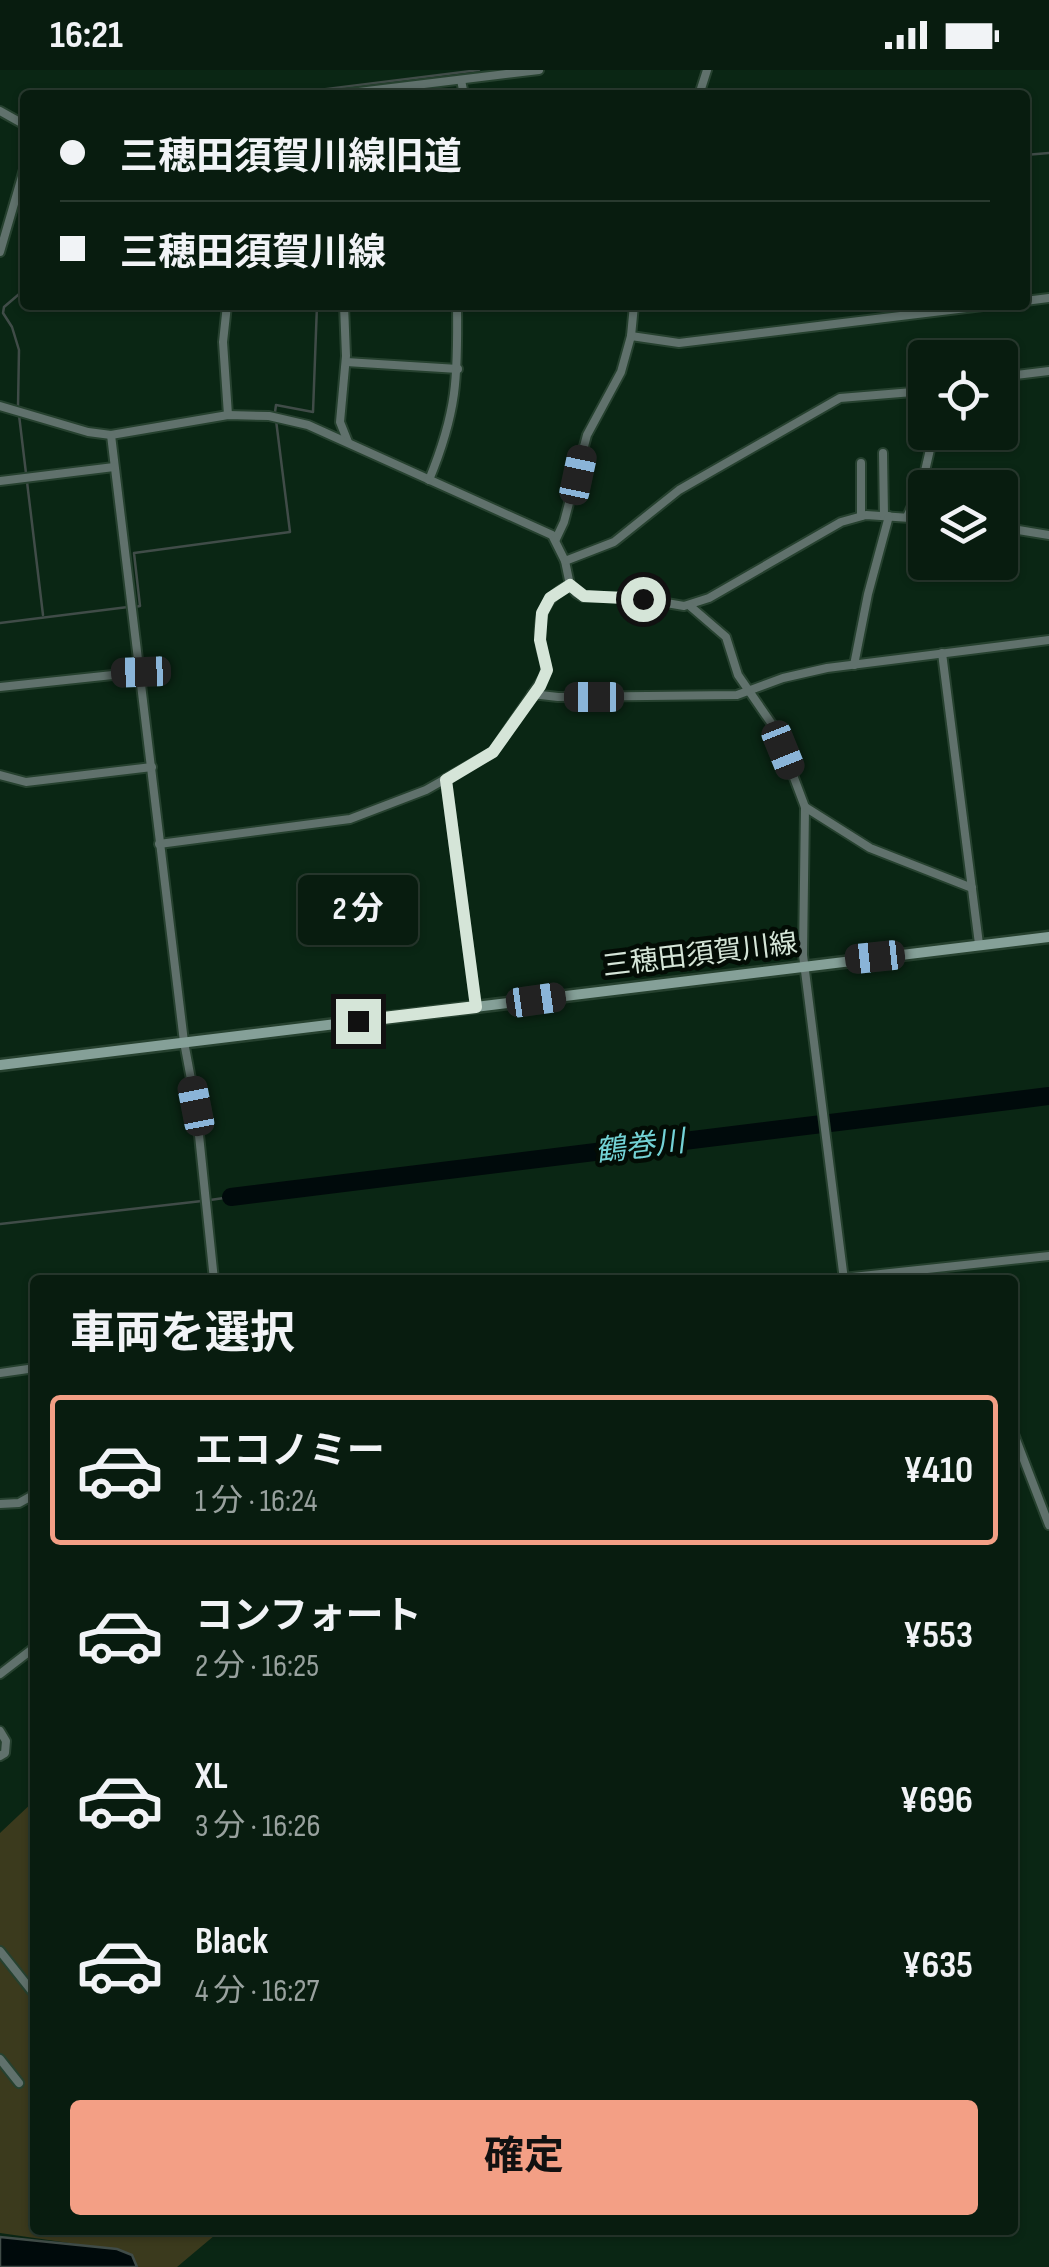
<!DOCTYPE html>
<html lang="ja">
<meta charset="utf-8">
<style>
body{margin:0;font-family:"Sofia Sans Condensed","Noto Sans JP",sans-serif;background:#16291d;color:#f1f3f6;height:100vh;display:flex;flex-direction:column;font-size:38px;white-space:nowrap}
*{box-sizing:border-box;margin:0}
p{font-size:32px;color:#98a19e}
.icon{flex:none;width:55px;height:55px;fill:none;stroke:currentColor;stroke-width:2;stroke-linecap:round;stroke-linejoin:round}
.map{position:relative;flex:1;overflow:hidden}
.sheet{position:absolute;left:30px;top:1205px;width:988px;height:960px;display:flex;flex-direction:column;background:#081c0f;border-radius:10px;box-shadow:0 2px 8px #0004,0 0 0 2px #293a2f}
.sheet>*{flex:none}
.guide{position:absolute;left:20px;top:20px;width:1010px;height:220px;border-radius:10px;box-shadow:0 2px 8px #0004,0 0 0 2px #293a2f;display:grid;align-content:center;height:220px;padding:0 40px;background:#081c0f}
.buttons{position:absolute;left:908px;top:270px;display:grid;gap:20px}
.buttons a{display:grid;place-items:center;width:110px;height:110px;border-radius:10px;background:#081c0f;box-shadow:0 2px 8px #0004,0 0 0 2px #293a2f;font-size:50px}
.end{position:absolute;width:45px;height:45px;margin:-22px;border:12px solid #d5e5d8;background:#111;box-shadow:0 0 0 5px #111}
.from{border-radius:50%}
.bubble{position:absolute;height:70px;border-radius:10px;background:#081c0f;box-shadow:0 2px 8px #0004,0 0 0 2px #293a2f;font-size:32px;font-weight:700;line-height:70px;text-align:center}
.car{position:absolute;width:30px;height:60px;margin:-30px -15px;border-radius:12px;box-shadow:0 0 8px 2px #0007;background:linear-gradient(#222 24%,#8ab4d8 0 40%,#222 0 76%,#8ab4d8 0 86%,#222 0)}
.guide b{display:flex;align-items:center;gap:35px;height:95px;font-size:38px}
.guide b+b{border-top:2px solid #293a2f}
.guide i{width:25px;height:25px;background:#f1f3f6}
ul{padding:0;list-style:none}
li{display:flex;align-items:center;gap:30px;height:150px;margin:0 20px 15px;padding:0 20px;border:5px solid transparent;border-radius:10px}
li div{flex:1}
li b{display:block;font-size:38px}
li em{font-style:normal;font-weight:700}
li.current{border-color:#f39f85}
li>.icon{width:90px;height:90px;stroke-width:1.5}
h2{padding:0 40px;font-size:45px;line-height:120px}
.cta{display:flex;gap:20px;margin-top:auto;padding:20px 40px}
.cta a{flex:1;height:115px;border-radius:10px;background:#f39f85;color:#111;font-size:40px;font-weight:700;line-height:115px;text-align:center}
.status{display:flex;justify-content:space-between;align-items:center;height:70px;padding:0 50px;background:#081c0f;direction:ltr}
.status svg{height:28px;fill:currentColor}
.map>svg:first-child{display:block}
</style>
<div class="status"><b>16:21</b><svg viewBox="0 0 49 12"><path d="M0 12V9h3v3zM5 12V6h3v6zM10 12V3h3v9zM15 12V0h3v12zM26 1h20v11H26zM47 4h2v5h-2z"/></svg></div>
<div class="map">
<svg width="1049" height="2197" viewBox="0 0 1049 2197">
<rect width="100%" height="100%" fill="#0a2614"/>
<!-- green -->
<path fill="#3b3a1d" d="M35,1730V2160H221L177,2197H63L83,2175L0,2163V1763Z"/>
<!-- water -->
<path fill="#000a0b" stroke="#404c48" stroke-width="2.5" d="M0,2167L117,2179L132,2185L137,2197H0Z"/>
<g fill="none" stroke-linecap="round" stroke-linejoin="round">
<!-- stream -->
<g stroke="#404c48" stroke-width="2.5">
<path d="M279,25L479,0"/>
<path d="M1025,85L1049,83"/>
<path d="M18,337L19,280L12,257L3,243L4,237L25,219"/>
<path d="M275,342L276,335L313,342L317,235"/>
<path d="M19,345L43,545"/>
<path d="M135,537L140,536L134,483L290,462L276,350"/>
<path d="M0,553L128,537"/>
<path d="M210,1130L231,1127"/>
<path d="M0,1154L202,1131"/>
</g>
<!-- river -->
<path stroke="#000a0b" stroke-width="18" d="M231,1127L1049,1026"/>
<defs>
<g id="street">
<path d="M461,10L464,25"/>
<path d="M334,25L539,0"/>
<path d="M699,25L707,0"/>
<path d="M0,41L25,55"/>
<path d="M0,182L25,96"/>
<path d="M1025,231L1049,228"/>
<path d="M227,235L223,272L228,345"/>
<path d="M344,235L346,286L340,352L348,372"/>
<path d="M631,266L679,273L991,235"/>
<path d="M346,292L458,299"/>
<path d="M1000,307L1049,301"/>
<path d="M0,336L88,362L111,365L228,345L269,346L308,355L552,465L565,491L570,515L576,523L583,527H631L684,536L709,528L841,452L866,445L925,449"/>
<path d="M111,365L184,972L196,1036L214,1210"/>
<path d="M883,383L884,446"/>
<path d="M429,410C457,342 458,308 457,235"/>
<path d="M0,411L114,397"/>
<path d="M861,446V393"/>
<path d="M907,447L922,414L934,362"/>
<path d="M1000,457L1049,465"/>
<path d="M556,469L564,452L587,365L621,302L631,266L634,235"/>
<path d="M565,491L614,472L679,420L840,328L925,321"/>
<path d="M690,536L726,567L738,605L776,660L805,737L803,885L844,1210"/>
<path d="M942,583L979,874"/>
<path d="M854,595L868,524L889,446"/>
<path d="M0,617L141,602"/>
<path d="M532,624L558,627L737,625L783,608L827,598L1049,570"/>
<path d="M0,705L26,712L152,697"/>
<path d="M446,710L476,937"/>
<path d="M805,737L870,778L972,818"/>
<path d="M159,774L350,749L426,720L493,682L544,607C549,595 543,589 541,576C536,549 545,526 570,515"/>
<path d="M843,1208L1049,1186"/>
<path d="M0,1303L35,1298"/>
<path d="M1012,1359L1049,1455"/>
<path d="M0,1434L19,1433L35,1424"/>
<path d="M0,1604L35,1577"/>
<path d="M0,1661L6,1671L5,1683L0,1686"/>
<path d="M0,1881L35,1925"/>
<path d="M0,1989L19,2013"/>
</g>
<path id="secondary" d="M0,995L1049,867"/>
</defs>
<!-- street casing -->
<use href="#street" stroke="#26412f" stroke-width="12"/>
<!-- secondary casing -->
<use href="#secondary" stroke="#26412f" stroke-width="15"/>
<!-- street -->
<use href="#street" stroke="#60716c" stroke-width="8"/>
<!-- secondary -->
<use href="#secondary" stroke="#85a098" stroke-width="10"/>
</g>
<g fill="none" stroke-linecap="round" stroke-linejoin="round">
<!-- route -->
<path stroke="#d5e5d8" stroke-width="12" d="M358,951L476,937L446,710L493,682L540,616L547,600L540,570L542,543L550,528L570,515L584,526L643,529"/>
</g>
<g text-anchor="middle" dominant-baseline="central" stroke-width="9" stroke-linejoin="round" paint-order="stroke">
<!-- street labels -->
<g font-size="28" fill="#d5e5d8" stroke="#030c05">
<text transform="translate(700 885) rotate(-7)">三穂田須賀川線</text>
</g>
<!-- water labels -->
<g font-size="30" font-style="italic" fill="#73d3d6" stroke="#030c05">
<text transform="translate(640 1077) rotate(-7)">鶴巻川</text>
</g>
</g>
</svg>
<div class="buttons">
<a><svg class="icon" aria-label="locate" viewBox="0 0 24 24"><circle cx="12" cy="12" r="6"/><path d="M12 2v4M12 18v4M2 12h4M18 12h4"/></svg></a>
<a><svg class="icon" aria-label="layers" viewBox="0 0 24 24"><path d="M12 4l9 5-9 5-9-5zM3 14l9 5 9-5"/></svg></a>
</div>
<i class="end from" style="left:643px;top:529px"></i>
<i class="end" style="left:358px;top:951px"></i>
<div class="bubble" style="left:298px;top:805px;width:120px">2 分</div>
<i class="car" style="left:578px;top:405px;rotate:12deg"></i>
<i class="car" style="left:141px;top:602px;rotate:268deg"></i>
<i class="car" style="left:594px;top:627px;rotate:270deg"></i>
<i class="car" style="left:783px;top:680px;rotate:158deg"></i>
<i class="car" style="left:875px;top:887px;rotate:264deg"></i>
<i class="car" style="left:536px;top:930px;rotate:82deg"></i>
<i class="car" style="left:196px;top:1036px;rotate:349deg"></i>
<div class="guide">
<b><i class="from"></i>三穂田須賀川線旧道</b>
<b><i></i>三穂田須賀川線</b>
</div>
<section class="sheet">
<h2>車両を選択</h2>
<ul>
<li class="current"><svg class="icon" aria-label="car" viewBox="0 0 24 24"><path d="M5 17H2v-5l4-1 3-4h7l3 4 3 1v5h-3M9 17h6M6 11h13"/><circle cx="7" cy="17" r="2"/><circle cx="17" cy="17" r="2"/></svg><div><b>エコノミー</b><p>1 分 · 16:24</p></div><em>¥410</em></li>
<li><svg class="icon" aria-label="car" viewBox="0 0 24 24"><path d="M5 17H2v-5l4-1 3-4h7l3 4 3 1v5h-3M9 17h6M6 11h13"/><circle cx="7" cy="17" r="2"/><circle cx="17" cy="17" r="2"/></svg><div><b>コンフォート</b><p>2 分 · 16:25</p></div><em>¥553</em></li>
<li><svg class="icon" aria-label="car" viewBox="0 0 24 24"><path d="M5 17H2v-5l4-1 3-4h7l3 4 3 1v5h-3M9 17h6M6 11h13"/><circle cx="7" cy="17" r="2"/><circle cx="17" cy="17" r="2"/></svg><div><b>XL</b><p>3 分 · 16:26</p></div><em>¥696</em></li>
<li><svg class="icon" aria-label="car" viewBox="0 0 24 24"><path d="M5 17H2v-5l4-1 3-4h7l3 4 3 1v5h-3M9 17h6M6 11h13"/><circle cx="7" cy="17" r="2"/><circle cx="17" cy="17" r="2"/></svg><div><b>Black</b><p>4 分 · 16:27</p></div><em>¥635</em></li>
</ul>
<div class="cta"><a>確定</a></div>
</section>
</div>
